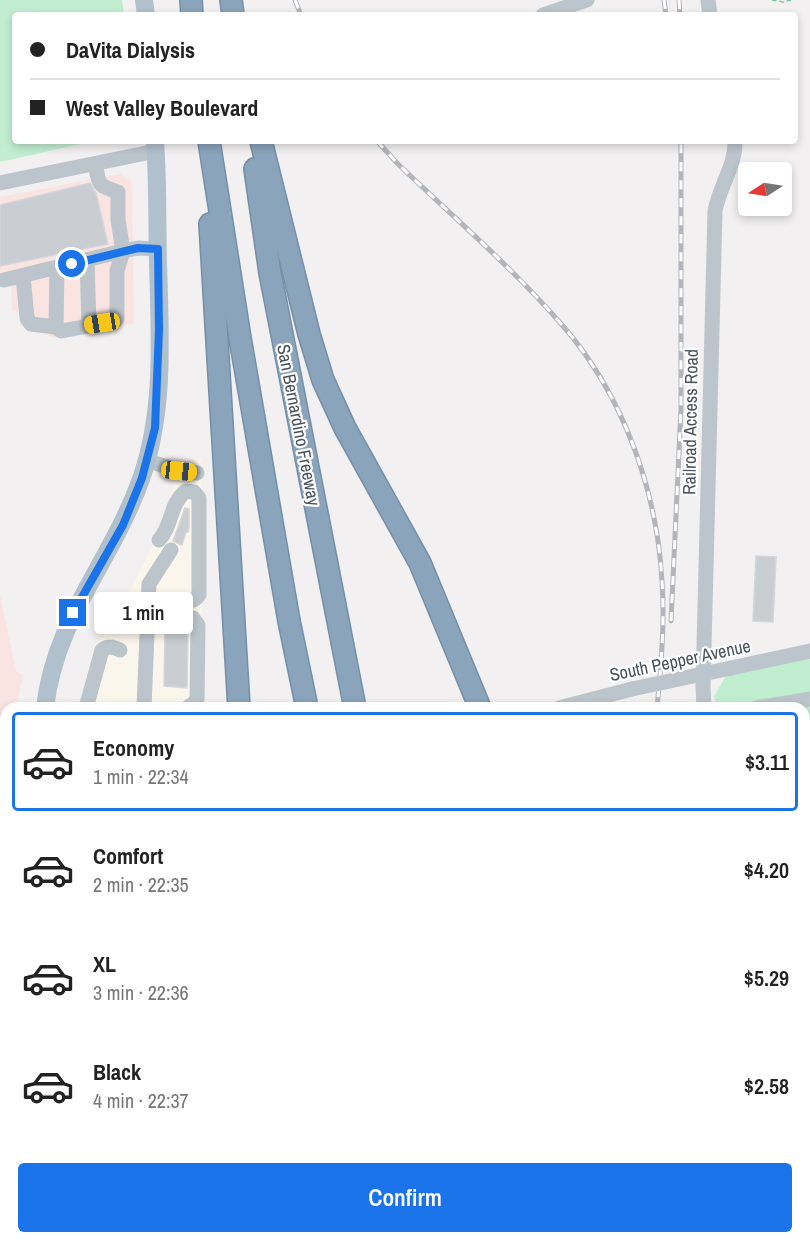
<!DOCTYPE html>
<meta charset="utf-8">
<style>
body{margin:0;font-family:"Archivo Narrow",sans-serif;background:#f2f2f2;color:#222;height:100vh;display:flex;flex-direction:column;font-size:22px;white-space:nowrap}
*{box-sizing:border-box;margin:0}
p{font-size:20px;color:#767676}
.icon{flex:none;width:33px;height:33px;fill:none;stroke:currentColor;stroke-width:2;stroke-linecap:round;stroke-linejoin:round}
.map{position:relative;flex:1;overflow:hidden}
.sheet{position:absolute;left:0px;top:702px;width:810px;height:542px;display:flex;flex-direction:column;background:#fff;border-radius:18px 18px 0 0;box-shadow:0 3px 9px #0003}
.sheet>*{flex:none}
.banner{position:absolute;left:12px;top:12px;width:786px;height:132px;border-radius:6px;box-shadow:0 3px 9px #0003;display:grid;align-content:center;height:132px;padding:0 18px;background:#fff}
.needle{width:39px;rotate:258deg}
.controls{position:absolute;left:738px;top:162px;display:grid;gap:12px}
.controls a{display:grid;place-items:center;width:54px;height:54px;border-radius:6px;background:#fff;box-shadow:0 3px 9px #0003;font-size:30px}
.end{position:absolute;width:27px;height:27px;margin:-14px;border:8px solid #1a73e8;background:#fff;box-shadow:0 0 0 3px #fff}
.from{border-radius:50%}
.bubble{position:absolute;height:42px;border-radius:6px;background:#fff;box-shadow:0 3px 9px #0003;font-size:20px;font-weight:600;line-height:42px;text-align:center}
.car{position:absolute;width:18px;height:36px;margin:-18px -9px;border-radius:8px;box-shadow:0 0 4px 2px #0007;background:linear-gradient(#f5c518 24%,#345 0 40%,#f5c518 0 76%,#345 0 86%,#f5c518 0)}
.banner b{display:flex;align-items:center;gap:21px;height:57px;font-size:22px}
.banner b+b{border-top:2px solid #e0e0e0}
.banner i{width:15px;height:15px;background:#222}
ul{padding:10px 0 0;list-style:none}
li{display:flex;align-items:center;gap:18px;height:99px;margin:0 12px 9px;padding:0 6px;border:3px solid transparent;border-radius:6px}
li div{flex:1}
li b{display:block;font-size:22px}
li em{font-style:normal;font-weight:600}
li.selected{border-color:#1a73e8}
li>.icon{width:54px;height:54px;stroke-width:1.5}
.cta{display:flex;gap:12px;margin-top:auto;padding:12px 18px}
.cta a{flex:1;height:69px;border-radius:6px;background:#1a73e8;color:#fff;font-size:24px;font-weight:600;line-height:69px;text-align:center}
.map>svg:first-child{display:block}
</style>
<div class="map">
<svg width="810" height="1243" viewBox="0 0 810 1243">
<rect width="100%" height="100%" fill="#f2f0f0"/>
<!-- commercial -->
<g fill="#fbf6eb">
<path d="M201,458L203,531L200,708H82L96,646L132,587L162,527L181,459Z"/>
<path d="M0,854L6,855V1123L0,1124Z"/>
</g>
<!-- medical -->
<g fill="#fae4e2">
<path d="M120,174L132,182L134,324L117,325L52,337L20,325V312L12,311L11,284L0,285V197Z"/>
<path d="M0,595L16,671L23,675L16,708H6V784L0,791Z"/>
</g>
<!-- green -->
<g fill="#c1eed1">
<path d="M0,0H122L124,15H15V141H94L0,162Z"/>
<path d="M810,645V1149L804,1119V708H717L714,696L731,668Z"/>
</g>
<!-- building -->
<g fill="#cacdd2" stroke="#d4d6db" stroke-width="1.5">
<path d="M90,183L96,193L108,244L0,266V205Z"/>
<path d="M185,508L189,509V529L188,532H186L182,545L173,541Z"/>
<path d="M756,556L776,557L773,622L753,621Z"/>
<path d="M165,627L188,628L187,688L164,686Z"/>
</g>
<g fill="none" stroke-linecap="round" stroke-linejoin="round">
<!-- minor-tunnel -->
<path stroke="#c8c9cb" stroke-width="15" stroke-dasharray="15 8" stroke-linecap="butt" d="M4,994L6,1005"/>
<defs>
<g id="highway">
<path d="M191,0L192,15"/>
<path d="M231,0L233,15"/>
<path d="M209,141L240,338L289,621L307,708"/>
<path d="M261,141L309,334L323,380L345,428L420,563L480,708"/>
<path d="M255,169L270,273L355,708"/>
<path d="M210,224L239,708"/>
<path d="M420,1238L422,1243"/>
<path d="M472,1238L473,1243"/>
</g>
</defs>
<!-- highway casing -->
<use href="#highway" stroke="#758fa8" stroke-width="24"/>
<!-- path -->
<path stroke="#7acaa1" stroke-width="1.5" stroke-dasharray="4.5 3" stroke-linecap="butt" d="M772,0L783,2L791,0"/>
<!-- minor -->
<g stroke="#bcc5cc" stroke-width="15">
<path d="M708,0L710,15"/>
<path d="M543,15L587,0"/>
<path d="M95,164C100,186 97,185 118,192V220L123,251L138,248L158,249"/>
<path d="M0,183L156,151"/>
<path d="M87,260L89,325"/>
<path d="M57,268L56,327L61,331L115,321L117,318V271L123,251"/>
<path d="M23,276L27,318L31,324L56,327"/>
<path d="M4,280L123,251"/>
<path d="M146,460L179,471L197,473"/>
<path d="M159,540C173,525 169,504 186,491L194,492L199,498V595C193,603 188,601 179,600"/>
<path d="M147,617L193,618L198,625L197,701L187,708"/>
<path d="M731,668L810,651"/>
<path d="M86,708L102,650C109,645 113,647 120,650"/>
<path d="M144,708L149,584L171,550"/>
<path d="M559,708L632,689"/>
<path d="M704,708L703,686L715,211C719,187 736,165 735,141"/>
<path d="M757,708L810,699"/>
<path d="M0,990L6,989"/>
<path d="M0,1024L6,1023"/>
<path d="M0,1079H2"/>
<path d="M0,1105L6,1104"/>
<path d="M0,1197L6,1196"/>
<path d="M231,1238V1243"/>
<path d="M367,1238L369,1243"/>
<path d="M791,1238V1243"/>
<path d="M295,1243L320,1238"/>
</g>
<!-- major -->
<g stroke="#b1c0cd" stroke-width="18">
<path d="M144,0L146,15"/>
<path d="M45,708C55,618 112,561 141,479C165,411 160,335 158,264C157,223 158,182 155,141"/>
<path d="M0,811L6,810"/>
<path d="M0,837L6,836"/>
<path d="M183,1238V1243"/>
</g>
<!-- highway -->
<use href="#highway" stroke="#8aa4bc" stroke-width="21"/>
<defs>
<g id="rail">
<path d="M295,0L301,15"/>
<path d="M664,0L666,15"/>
<path d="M679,0L680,15"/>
<path d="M377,141L397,163C453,217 512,267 563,326C623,395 657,490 662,581C665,623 661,666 657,708"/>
<path d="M671,621L681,409V141"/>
<path d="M624,1238L625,1243"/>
</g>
</defs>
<!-- rail casing -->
<use href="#rail" stroke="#b2b5ba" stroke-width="5"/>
<!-- rail -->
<use href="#rail" stroke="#fff" stroke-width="3" stroke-dasharray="9" stroke-linecap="butt"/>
<!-- minor-bridge -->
<path stroke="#bcc5cc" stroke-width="15" d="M632,689L731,668"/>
</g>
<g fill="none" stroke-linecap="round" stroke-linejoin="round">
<!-- route -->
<path stroke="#1a73e8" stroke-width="8" d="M72,264L138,248L158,249L159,330L155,428L142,478L123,525L73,613"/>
</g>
<g text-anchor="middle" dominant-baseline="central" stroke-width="4.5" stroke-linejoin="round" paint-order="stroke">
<!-- street labels -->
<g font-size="18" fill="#49545d" stroke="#fff">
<text transform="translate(690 422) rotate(-89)">Railroad Access Road</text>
<text transform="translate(299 425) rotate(79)">San Bernardino Freeway</text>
<text transform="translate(680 660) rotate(-12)">South Pepper Avenue</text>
</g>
</g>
</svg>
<div class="controls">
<a><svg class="needle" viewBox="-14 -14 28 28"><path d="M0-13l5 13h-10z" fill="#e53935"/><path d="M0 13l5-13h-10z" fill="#767676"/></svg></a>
</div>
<i class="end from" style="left:72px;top:264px"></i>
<i class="end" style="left:73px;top:613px"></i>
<div class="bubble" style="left:94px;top:592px;width:99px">1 min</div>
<i class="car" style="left:102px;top:323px;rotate:261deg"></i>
<i class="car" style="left:179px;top:471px;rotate:96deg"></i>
<div class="banner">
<b><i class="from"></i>DaVita Dialysis</b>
<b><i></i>West Valley Boulevard</b>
</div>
<section class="sheet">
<ul>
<li class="selected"><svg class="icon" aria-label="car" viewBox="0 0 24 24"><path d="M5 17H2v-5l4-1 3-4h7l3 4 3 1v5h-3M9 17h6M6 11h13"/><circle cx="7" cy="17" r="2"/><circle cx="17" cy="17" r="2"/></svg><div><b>Economy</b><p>1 min · 22:34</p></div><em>$3.11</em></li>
<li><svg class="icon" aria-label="car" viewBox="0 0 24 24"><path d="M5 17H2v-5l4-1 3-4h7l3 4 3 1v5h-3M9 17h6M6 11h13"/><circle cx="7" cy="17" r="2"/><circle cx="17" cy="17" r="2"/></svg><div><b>Comfort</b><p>2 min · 22:35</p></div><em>$4.20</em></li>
<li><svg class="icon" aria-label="car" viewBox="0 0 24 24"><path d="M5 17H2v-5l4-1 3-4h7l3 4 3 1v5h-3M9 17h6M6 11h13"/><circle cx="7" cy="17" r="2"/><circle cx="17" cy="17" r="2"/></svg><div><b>XL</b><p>3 min · 22:36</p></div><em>$5.29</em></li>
<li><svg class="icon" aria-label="car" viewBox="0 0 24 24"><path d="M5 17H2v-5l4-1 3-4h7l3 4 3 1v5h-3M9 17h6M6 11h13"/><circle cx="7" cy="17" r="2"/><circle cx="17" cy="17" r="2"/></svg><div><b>Black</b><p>4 min · 22:37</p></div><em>$2.58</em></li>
</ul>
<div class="cta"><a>Confirm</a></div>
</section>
</div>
